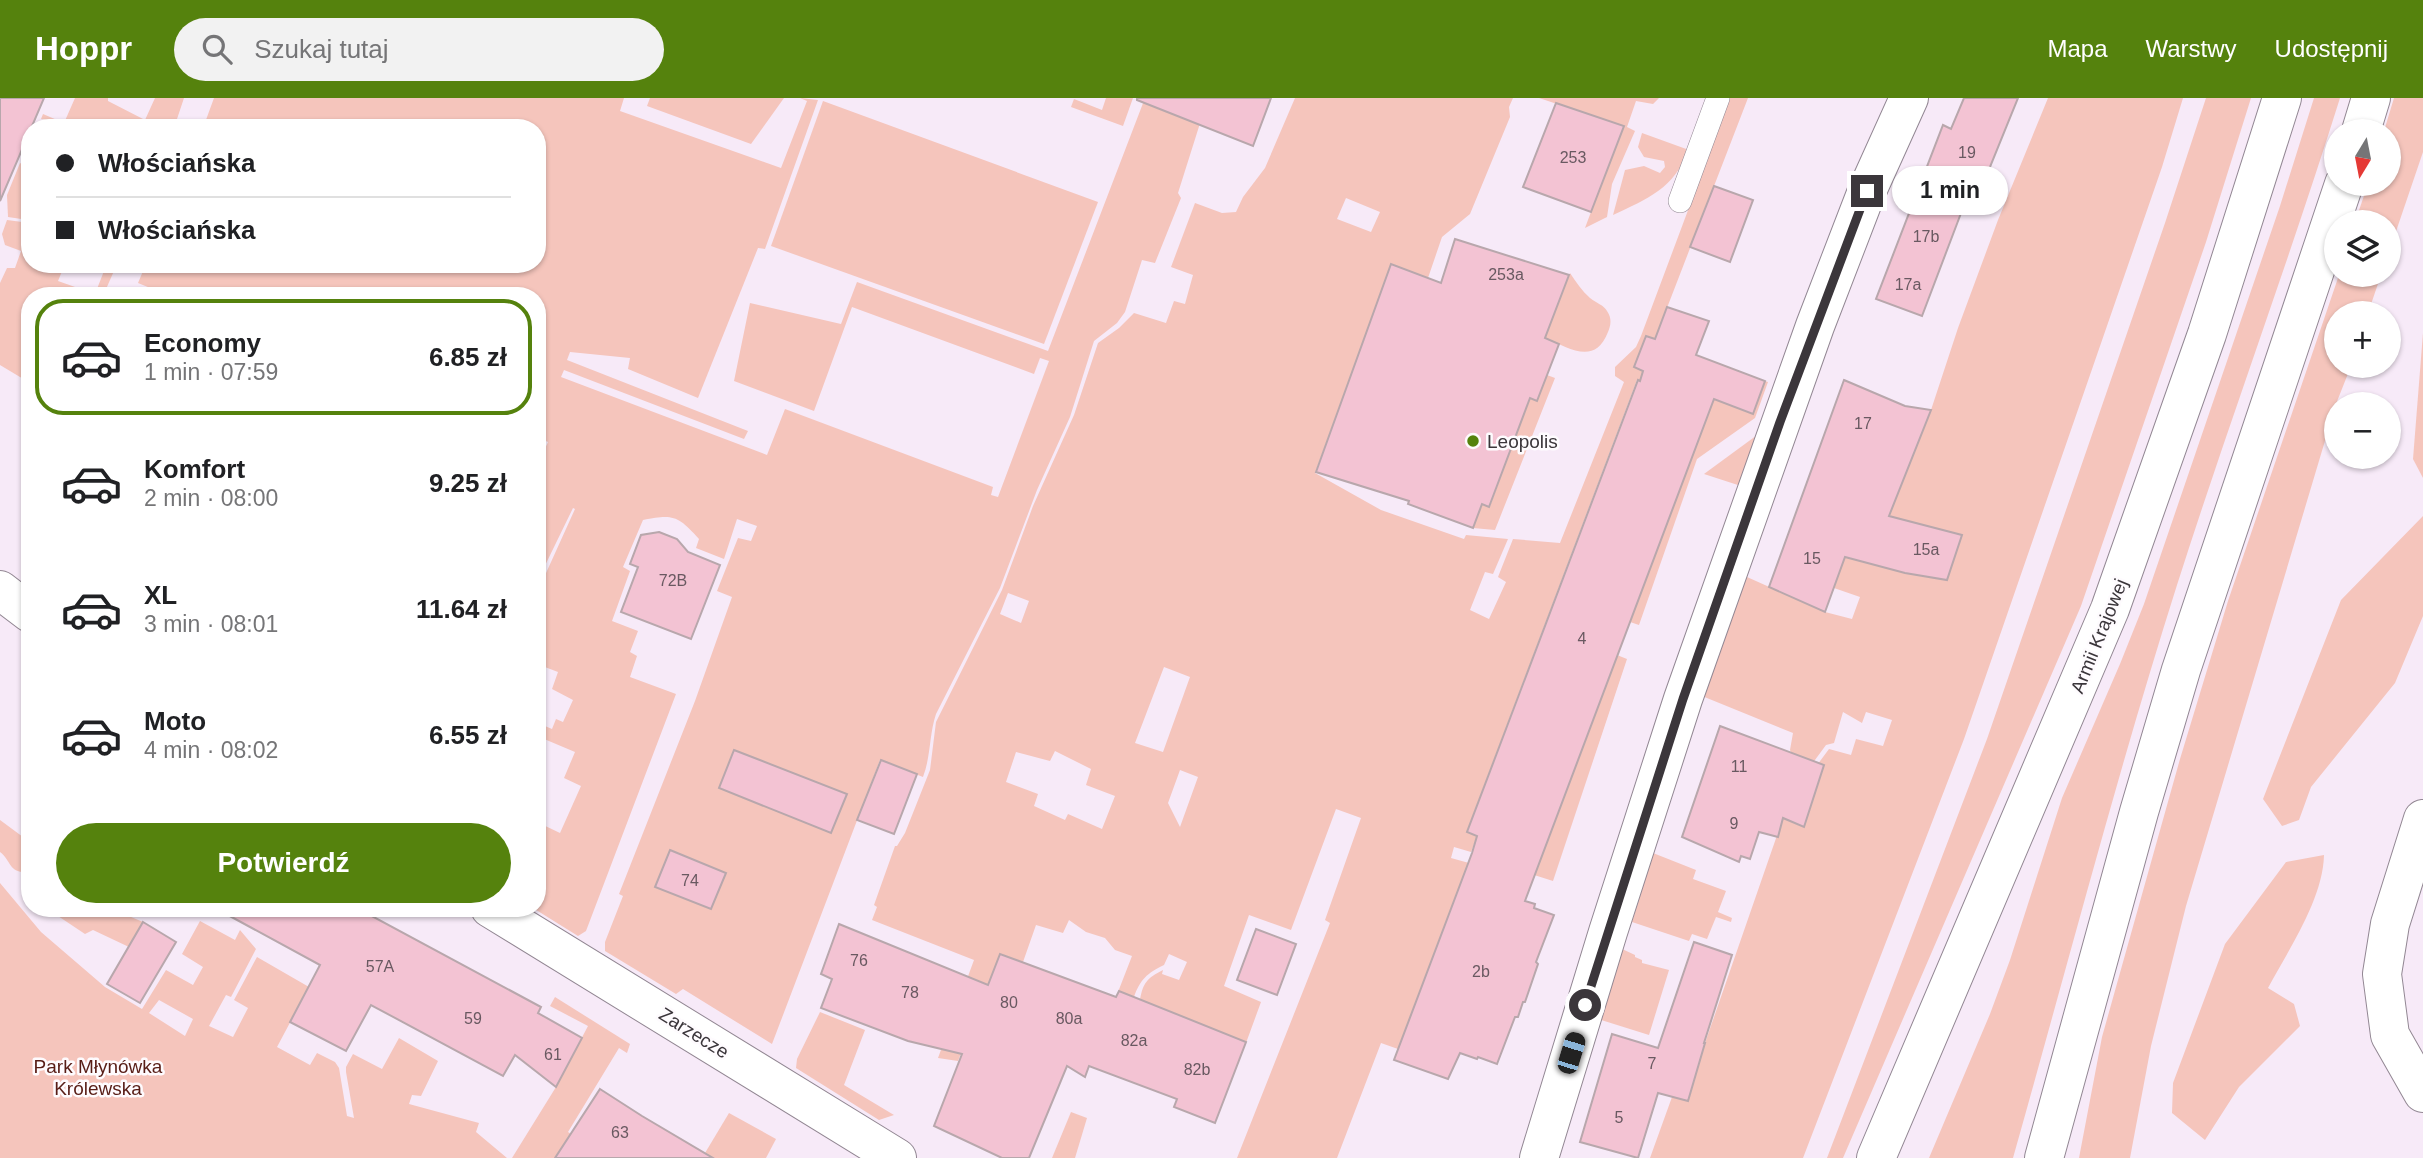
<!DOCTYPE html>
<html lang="pl">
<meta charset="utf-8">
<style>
body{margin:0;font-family:Arial,sans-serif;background:#f2f2f2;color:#202124;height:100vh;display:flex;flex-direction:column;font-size:26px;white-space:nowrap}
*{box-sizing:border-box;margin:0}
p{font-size:23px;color:#757577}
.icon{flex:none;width:38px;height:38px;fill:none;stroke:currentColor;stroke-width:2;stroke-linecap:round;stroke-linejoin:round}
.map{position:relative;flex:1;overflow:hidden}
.side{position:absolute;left:21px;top:189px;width:525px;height:630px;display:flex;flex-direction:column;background:#fff;border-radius:28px;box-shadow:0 2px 5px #0004}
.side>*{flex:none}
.top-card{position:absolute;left:21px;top:21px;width:525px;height:154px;border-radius:28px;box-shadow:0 2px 5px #0004;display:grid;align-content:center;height:154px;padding:0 35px;background:#fff}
.needle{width:46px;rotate:190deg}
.tools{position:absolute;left:2324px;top:21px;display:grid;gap:14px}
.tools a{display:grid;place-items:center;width:77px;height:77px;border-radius:50%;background:#fff;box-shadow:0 2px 5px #0004;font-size:35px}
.end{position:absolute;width:32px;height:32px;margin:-16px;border:9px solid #3b363b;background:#fff;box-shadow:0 0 0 4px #fff}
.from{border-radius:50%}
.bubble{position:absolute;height:49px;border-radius:24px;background:#fff;box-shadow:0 2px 5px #0004;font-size:23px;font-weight:600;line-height:49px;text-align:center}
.car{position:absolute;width:21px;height:42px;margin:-21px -10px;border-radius:9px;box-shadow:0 0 5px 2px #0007;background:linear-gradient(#222 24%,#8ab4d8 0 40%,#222 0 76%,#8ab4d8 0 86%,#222 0)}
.top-card b{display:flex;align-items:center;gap:24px;height:66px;font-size:26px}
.top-card b+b{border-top:2px solid #e0e0e0}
.top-card i{width:18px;height:18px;background:#202124}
ul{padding:12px 0 0;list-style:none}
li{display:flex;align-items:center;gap:21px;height:116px;margin:0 14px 10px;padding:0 21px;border:4px solid transparent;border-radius:28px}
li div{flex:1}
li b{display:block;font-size:26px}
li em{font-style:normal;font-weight:600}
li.active{border-color:#55820d}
li>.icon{width:63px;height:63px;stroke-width:1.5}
.cta{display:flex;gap:14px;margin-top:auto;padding:14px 35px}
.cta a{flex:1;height:80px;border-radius:42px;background:#55820d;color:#fff;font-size:28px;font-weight:600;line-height:80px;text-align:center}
header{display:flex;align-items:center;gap:42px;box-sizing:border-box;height:98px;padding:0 35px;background:#55820d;color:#fff}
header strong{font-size:33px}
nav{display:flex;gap:38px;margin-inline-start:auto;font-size:24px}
.search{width:490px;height:63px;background:#f2f2f2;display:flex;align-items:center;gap:18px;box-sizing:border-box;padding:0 24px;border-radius:38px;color:#757577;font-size:26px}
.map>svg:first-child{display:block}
</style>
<header>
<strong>Hoppr</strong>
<div class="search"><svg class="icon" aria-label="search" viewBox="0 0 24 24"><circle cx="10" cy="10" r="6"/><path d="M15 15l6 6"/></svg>Szukaj tutaj</div>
<nav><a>Mapa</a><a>Warstwy</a><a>Udostępnij</a></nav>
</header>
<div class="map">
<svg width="2423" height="1060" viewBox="0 0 2423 1060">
<rect width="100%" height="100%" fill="#f7eaf8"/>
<!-- green -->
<g fill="#f5c5bc" fill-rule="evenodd">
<path d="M75,0H108V3L145,22L155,0H184L174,30H50L52,23L41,21L43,16L64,25Z"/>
<path d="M214,0H624L620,13L781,70L807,3L800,0L818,2L765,151L758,150L698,300L628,271L630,260L570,254L567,262L748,333L744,341L564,272L561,279L767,357L785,311L993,389L991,397L998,399L1049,263L1040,260L1034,276L852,209L814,313L734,283L750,205L841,226L857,184L1048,253L1145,0H1208L1178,95L1181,100L1155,165L1142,162L1125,214L1117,225L1094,243L1070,319L1037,392L1000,490L936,616C929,637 931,658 923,679L880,662L772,946L683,891L676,896L605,853V844L623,798L619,796L695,603L732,499L717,493L738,440L751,443L757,428L737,421L724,461L696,450L699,441C678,418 674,416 643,422L623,469L630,473L612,523L638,533L630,554L637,558L630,579L676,596L586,833L578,838L533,810H537V724L560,735L581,688L564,680L575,654L537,638V617L541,618L538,625L552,631L556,621L563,624L573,602L552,591L558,574L537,566V495L575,411L573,410L537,484V368L548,344L537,339V198H170L138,185L146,166H537V30H203Z"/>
<path d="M650,0H784L751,46L647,8Z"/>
<path d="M1106,0H1133L1123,28L1071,9L1074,1L1102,12Z"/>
<path d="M1295,0H1513L1509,9L1510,19L1470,116L1442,139L1428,180L1391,167L1315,375L1381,412L1464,441L1466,437L1508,441L1493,476L1485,474L1470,512L1489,521L1506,484L1498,479L1513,441L1560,445L1624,284L1615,278V269L1636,249L1641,238L1730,0H1748L1655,241L1666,292L1637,282L1467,733L1477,738L1471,754L1454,749L1451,760L1469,765L1398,951L1381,945L1337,1060H1237L1330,825L1325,822L1361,720L1336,711L1291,832L1249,817L1224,888L1261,904L1246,945L1140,902C1143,885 1147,880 1163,872L1162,876L1179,882L1187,864L1169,856L1164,867C1147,875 1140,882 1134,899L1118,894L1132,858L1115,852L1105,840L1086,834L1069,822L1063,835L1036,827L1023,864L1000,856L958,963L938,960L974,862L872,822L877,809L874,807L895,748H897L905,735L930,672L936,624L1002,492L1033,408L1074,317L1098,245L1119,230L1134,215L1166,225L1174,203L1185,206L1193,177L1171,169L1195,105L1222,115L1236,114L1243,99L1265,70ZM1346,100L1380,114L1371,134L1337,121ZM1008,495L1029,503L1021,525L1000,516ZM1164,569L1190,579L1163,654L1135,645ZM1055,653L1091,671L1086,687L1115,698L1102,731L1068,716L1065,722L1034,708L1038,696L1006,684L1016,654L1050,663ZM1180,672L1198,679L1180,729L1168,705Z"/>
<path d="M1539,0H1659L1653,6L1636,3L1627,29L1635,33L1612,86L1607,119L1585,130L1623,28Z"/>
<path d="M2048,0H2183L2162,69L1964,641L1803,1060H1650L1672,999L1688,1003L1705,945L1783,720L1803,729L1806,682L1829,651L1851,657L1856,641L1883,648L1892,622L1866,614L1862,625L1843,614L1834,645L1826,647L1801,681L1790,652L1793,635L1702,598L1741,481L1747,479L1825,514L1852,521L1860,499L1834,490L1855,431L1894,404L1931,312L1958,230L1998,122Z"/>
<path d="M2206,0H2251L2206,144L2081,508L1843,1060H1827L1987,641L2165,125Z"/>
<path d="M2314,0H2340C2289,163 2229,324 2177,487C2117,676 2067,869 2013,1060H1929L1990,916L2010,862L2062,700L2120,566L2144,506L2280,108Z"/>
<path d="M2394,0H2423V54L2389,154V124H2355L2368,86H2389V33H2384Z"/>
<path d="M823,3L1098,104L1044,246L771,148Z"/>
<path d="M1642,35L1689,52C1673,91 1649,100 1613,117L1625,72L1644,68L1660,75L1665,69L1664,63L1644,59L1638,49Z"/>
<path d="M20,65L30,71L28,122L8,119L7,97Z"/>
<path d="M7,122L30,125V166H65L58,183L95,196L104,173L88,166H117L103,198H30V285L0,267V185L7,170H15L21,153L5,147L2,136Z"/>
<path d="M1570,175C1576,184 1582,193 1590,200C1596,205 1604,207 1607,213C1612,220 1611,227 1608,234C1595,268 1569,250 1545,240Z"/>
<path d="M2339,177H2381L2368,215H2336V268H2351L2336,306L2186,808L2151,948L2130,1060H2079L2102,939L2180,661L2228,503Z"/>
<path d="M2423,235V380L2413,361Z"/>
<path d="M1704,260L1693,292L1753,316L1765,283L1768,284L1755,320L1697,361L1639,527L1630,524L1699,265Z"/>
<path d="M1547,277L1555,280L1495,432L1473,430L1482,406L1490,408L1530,300Z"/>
<path d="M1764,332L1744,389L1704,376Z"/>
<path d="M2423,418V518L2395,585L2311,689L2299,722L2282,728L2263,701L2341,502Z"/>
<path d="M1617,557L1627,561L1553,783L1531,776L1541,761Z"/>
<path d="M0,722L23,739L30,731V774C8,776 12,763 0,754Z"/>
<path d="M1653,755L1696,772L1693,781L1726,793L1718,814L1732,820L1731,824L1716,819L1707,841L1692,836L1689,843L1632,824Z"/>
<path d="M2324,757C2323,801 2289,851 2268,890L2294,906L2300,928L2239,989L2205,1042L2172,1015L2173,985L2225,846L2286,764Z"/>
<path d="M0,785L41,834L105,889L142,911L166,872L193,887L203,869L182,856L200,823L235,842L240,832L256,851L231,899L226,897L209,928L233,939L248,910L234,902L257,859L309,889L277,949L310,967L317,955L335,964L339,970L347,1018L354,1020L346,974V969L353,956L382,971L399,940L438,963L421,998L412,997L409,1006L479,1025L476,1034L507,1060H0ZM159,902L193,921L185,938L149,915Z"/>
<path d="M46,810H127L124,816L143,824L129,849L93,832L85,836Z"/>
<path d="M1620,850L1635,857V859L1642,862V865L1669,872L1649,937L1598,921Z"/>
<path d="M555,899L630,946L627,955L619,950L568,1034L574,1038L565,1044L555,1060H512L556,989L588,928L550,908Z"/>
<path d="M820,914L865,932L844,987L894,1017L879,1022L796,970L797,961Z"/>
<path d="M1071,1014L1087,1020L1075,1060H1052Z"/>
<path d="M729,1015L776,1041L766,1060H702Z"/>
</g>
<!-- building -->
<g fill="#f3c3d3" stroke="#b8a7ac" stroke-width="2">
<path d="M0,0H44L0,103Z"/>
<path d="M1137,0H1271L1253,48L1137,2Z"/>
<path d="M1964,0H2018L1975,106L1966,102L1922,218L1876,201L1943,27L1951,31Z"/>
<path d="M1556,5L1624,28L1591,114L1523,89Z"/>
<path d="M1714,88L1753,102L1730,164L1690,149Z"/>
<path d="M1455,141L1569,177L1545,240L1559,246L1537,303L1530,300L1489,409L1482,406L1473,430L1408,406L1409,403L1316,374L1391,166L1441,185Z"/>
<path d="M1667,209L1709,223L1696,257L1765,283L1753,316L1714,301L1525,803L1535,806L1534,810L1554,817L1536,864L1538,866L1525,904H1523L1518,919H1515L1497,966L1478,959L1477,961L1460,955L1448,981L1394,962L1472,755L1477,738L1467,734L1638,282L1640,283L1643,273L1634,269L1646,238L1655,241Z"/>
<path d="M1844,282L1905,308L1931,312L1889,418L1962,437L1947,482L1905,475L1845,459L1825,514L1769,489Z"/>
<path d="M659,434L677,441L688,454L720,467L691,541L621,514L638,469L630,466L641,437Z"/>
<path d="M1720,628L1824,667L1804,729L1783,720L1778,739L1759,734L1750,761L1741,758L1739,764L1682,739Z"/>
<path d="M734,652L847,696L831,735L719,690Z"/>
<path d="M881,662L917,676L894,736L857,722Z"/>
<path d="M670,752L726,775L711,811L655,789Z"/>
<path d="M215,810H357L541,909L538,915L582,940L556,989L515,957L503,978L371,907L346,953L290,924L320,867Z"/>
<path d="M143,824L176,844L140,905L107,886Z"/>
<path d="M839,826L988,887L1000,856L1116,899L1119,893L1246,944L1215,1025L1174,1009L1177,1001L1089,968L1085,979L1067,968L1029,1060H1002L934,1028L962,956L908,943L821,910L832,881L821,876Z"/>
<path d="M1256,831L1296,846L1277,897L1237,882Z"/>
<path d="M1694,844L1732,857L1704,945H1705L1688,1003L1658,995L1638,1060L1580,1044L1612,936L1658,950Z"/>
<path d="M600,991L642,1018L713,1060H555Z"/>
</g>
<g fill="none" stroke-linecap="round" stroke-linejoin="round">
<defs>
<path id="lane" d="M1680,103L1718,0"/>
<g id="street">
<path d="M0,492L30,515"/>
<path d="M2423,721L2390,826L2382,876L2390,937L2423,995"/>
<path d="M490,810L897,1060"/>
<path d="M1539,1060L1608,834L1683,601L1815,228L1867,93L1909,0"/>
</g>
<g id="secondary">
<path d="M2361,33L2371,0"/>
<path d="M1876,1060L2110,511L2207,236L2282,0"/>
<path d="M2044,1060L2139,714L2181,572L2344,86"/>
</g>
</defs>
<!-- lane casing -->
<use href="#lane" stroke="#928793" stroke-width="24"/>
<!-- street casing -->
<use href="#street" stroke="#928793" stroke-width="40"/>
<!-- secondary casing -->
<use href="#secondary" stroke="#928793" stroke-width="40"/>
<!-- lane -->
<use href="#lane" stroke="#fff" stroke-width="23"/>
<!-- street -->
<use href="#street" stroke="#fff" stroke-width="38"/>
<!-- secondary -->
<use href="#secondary" stroke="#fff" stroke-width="38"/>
</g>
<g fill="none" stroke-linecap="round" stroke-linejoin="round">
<!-- route -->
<path stroke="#3b363b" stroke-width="9" d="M1585,907L1683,601L1780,324L1867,93"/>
</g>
<!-- markers -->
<circle fill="#55820d" stroke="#fefbfe" stroke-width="2.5" cx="1473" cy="343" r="7"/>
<g text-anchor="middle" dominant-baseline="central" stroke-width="5" stroke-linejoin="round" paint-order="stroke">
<!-- number labels -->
<g font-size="16" fill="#695961">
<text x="1967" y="54">19</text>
<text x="1573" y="59">253</text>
<text x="1926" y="138">17b</text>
<text x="1506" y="176">253a</text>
<text x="1908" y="186">17a</text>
<text x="1863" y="325">17</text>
<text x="1926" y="451">15a</text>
<text x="1812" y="460">15</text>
<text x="673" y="482">72B</text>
<text x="1582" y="540">4</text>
<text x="1739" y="668">11</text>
<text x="1734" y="725">9</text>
<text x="690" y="782">74</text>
<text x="859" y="862">76</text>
<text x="380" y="868">57A</text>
<text x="1481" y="873">2b</text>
<text x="910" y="894">78</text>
<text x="1009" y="904">80</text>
<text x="473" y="920">59</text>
<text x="1069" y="920">80a</text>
<text x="1134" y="942">82a</text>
<text x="553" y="956">61</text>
<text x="1652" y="965">7</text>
<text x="1197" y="971">82b</text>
<text x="1619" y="1019">5</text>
<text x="620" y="1034">63</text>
</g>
<!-- poi labels -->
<g font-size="19" fill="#3b363b" stroke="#fefbfe" text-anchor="start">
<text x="1487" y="343">Leopolis</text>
</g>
<!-- street labels -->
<g font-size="19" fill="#3b363b" stroke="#fefbfe">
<text transform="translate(2099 538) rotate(-68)">Armii Krajowej</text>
<text transform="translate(694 935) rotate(32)">Zarzecze</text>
</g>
<!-- park labels -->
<g font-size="19" fill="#581d16" stroke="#fefbfe">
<text x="98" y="968">Park Młynówka<tspan x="98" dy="22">Królewska</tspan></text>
</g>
</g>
</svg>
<div class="tools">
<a><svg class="needle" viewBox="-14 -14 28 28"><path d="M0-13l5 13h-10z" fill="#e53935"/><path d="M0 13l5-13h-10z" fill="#757577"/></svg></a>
<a><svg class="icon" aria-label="layers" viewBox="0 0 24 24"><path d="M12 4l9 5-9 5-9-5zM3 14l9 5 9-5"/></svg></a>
<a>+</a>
<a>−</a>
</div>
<i class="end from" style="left:1585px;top:907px"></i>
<i class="end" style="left:1867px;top:93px"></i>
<div class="bubble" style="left:1892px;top:68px;width:116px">1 min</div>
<i class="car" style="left:1571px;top:955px;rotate:17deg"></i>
<div class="top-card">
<b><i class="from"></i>Włościańska</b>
<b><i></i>Włościańska</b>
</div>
<section class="side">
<ul>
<li class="active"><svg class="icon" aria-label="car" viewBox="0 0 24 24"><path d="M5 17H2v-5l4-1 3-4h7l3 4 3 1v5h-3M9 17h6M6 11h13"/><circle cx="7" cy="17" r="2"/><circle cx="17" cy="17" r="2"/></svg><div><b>Economy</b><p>1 min · 07:59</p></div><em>6.85 zł</em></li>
<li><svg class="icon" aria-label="car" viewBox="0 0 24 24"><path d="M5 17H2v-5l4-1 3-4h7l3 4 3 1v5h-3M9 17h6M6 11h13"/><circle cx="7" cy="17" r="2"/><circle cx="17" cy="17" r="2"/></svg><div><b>Komfort</b><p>2 min · 08:00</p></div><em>9.25 zł</em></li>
<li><svg class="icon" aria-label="car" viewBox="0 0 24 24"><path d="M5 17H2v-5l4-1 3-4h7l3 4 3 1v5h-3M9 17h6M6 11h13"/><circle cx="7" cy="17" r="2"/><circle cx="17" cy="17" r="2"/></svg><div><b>XL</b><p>3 min · 08:01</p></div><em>11.64 zł</em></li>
<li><svg class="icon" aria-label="car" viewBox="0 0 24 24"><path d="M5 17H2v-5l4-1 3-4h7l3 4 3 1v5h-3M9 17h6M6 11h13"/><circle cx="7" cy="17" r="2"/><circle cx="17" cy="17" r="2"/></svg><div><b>Moto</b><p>4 min · 08:02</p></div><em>6.55 zł</em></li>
</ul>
<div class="cta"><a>Potwierdź</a></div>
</section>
</div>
